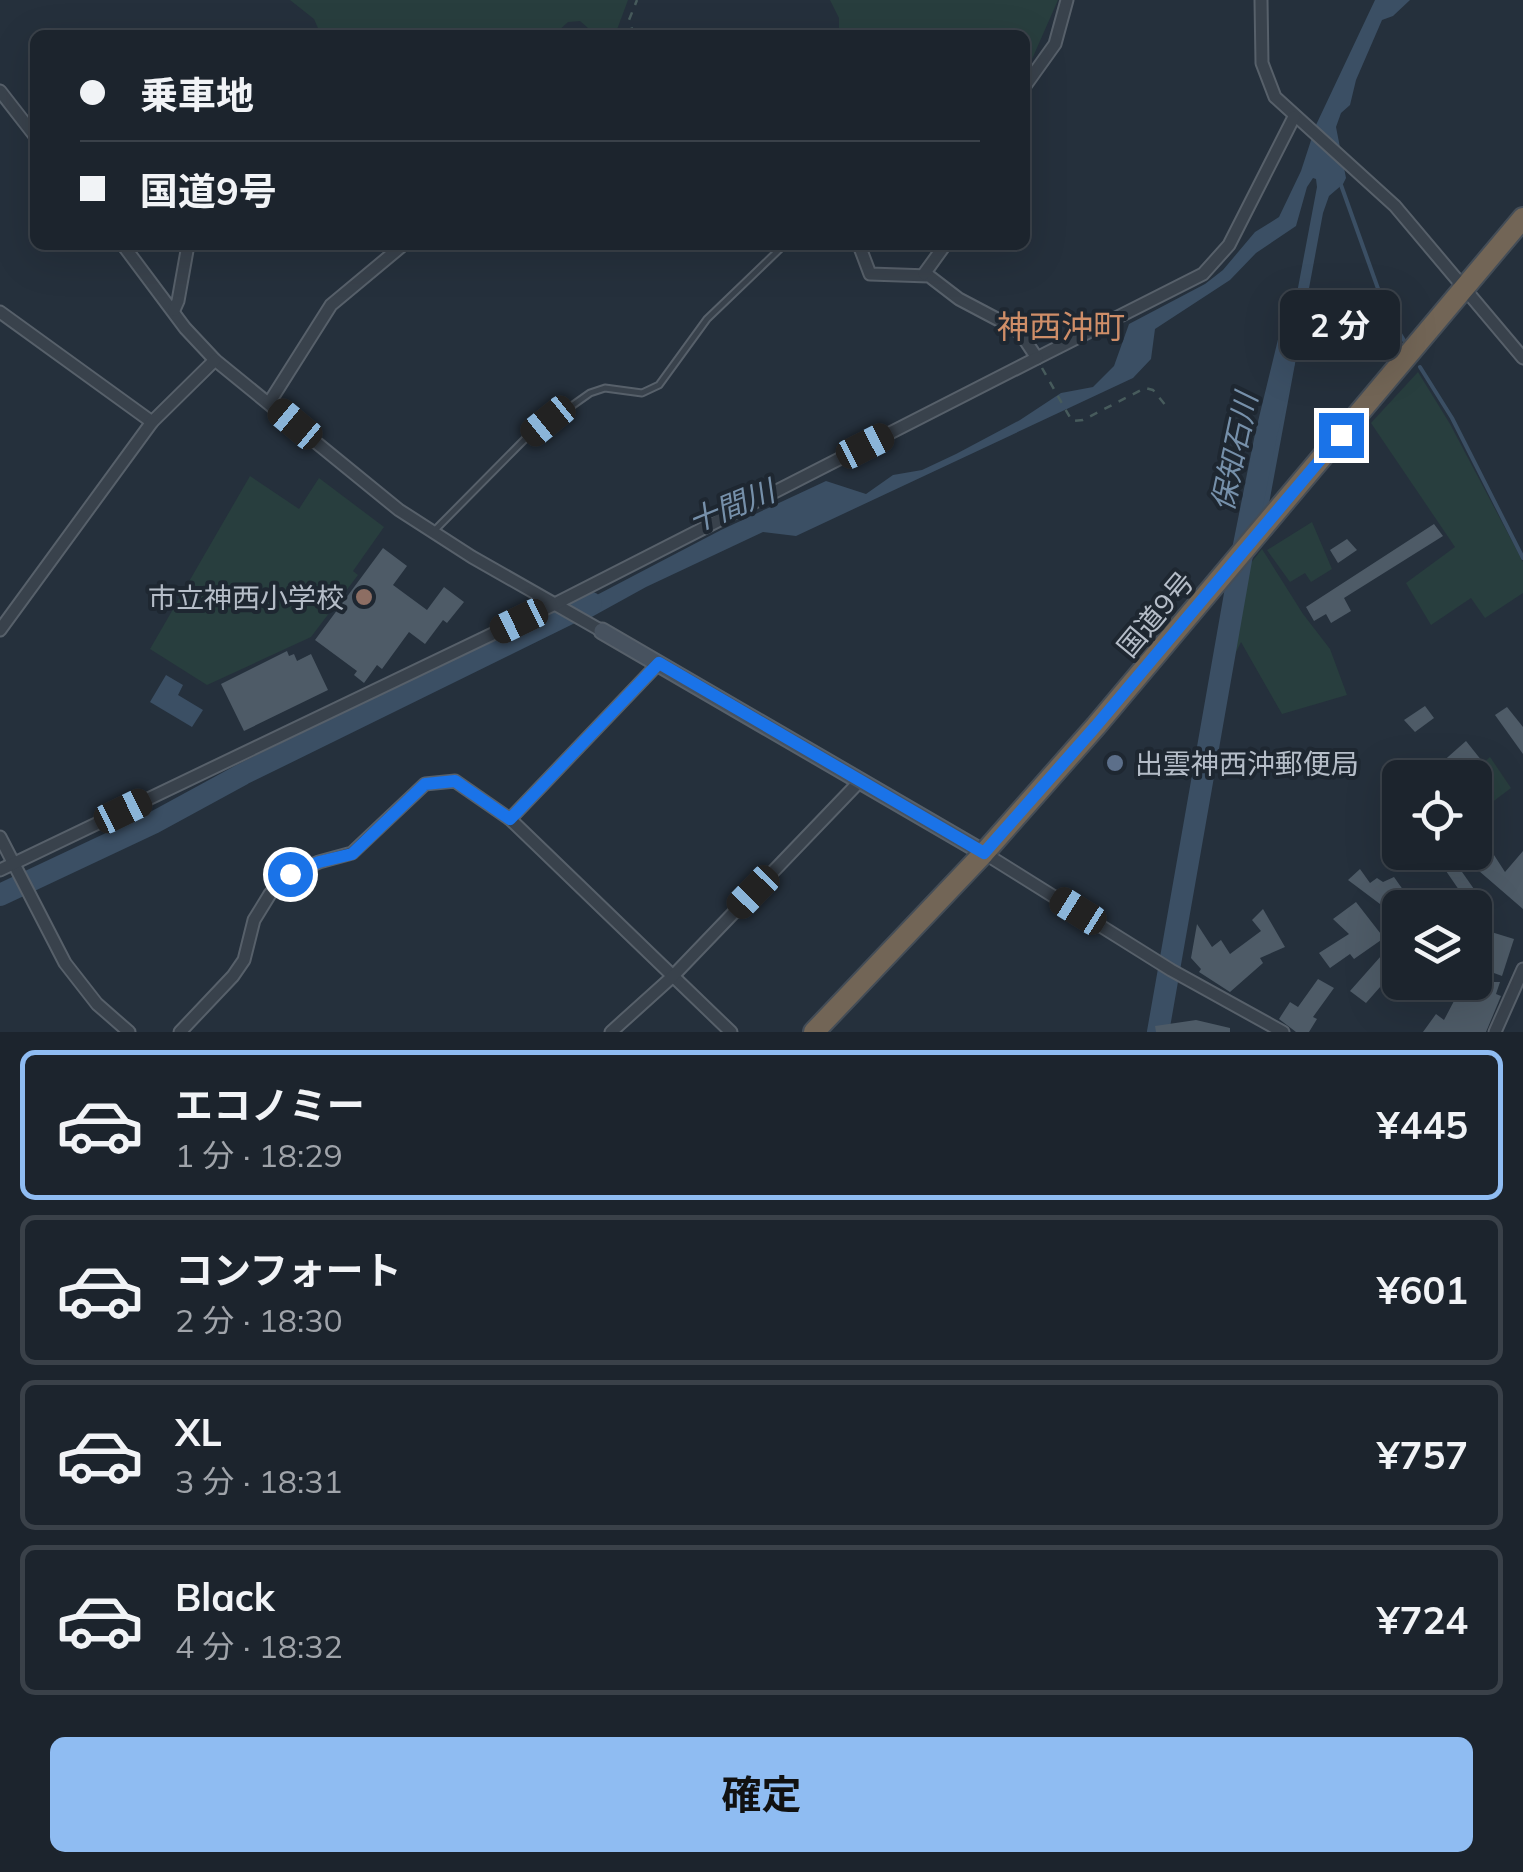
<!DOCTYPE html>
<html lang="ja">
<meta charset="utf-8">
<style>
body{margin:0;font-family:Mulish,"Noto Sans JP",sans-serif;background:#293039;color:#f1f3f6;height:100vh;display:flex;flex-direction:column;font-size:38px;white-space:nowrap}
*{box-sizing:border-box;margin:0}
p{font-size:32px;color:#a0a4aa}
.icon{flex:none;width:55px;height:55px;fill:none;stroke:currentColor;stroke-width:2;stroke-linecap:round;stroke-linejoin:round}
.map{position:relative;height:1032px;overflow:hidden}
.side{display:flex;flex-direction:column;background:#1c242d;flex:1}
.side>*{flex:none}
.top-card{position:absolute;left:30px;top:30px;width:1000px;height:220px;border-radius:15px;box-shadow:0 10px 40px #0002,0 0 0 2px #3a4149;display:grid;align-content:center;height:220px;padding:0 50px;background:#1c242d}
.fabs{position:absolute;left:1382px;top:760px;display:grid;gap:20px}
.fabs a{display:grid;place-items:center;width:110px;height:110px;border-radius:15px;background:#1c242d;box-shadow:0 10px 40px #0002,0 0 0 2px #3a4149;font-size:50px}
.end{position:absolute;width:45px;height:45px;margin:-22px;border:12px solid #1a73e8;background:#fff;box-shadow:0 0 0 5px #fff}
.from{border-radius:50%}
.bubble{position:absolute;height:70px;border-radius:15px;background:#1c242d;box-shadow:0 10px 40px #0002,0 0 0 2px #3a4149;font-size:32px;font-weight:700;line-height:70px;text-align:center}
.car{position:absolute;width:30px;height:60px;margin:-30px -15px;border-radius:12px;box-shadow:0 0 8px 2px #0007;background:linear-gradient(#222 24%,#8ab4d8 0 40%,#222 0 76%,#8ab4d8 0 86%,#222 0)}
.top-card b{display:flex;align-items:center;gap:35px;height:95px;font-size:38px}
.top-card b+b{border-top:2px solid #3a4149}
.top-card i{width:25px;height:25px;background:#f1f3f6}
ul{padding:18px 0 0;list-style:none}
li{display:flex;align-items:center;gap:30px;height:150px;margin:0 20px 15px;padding:0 30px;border:5px solid #3a4149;border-radius:15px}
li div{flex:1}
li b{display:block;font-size:38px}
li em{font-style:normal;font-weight:700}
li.on{border-color:#8fbcf2}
li>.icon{width:90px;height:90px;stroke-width:1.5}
.action{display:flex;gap:20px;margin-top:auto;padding:20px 50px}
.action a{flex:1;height:115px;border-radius:15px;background:#8fbcf2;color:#111;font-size:40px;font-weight:700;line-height:115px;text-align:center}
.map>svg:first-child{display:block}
</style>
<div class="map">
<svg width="1523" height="1032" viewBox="0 0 1523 1032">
<rect width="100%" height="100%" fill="#25303c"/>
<!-- green -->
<g fill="#283e3e">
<path d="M290,0H628L615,35H596L580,21L568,22L554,35H321L314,19Z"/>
<path d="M830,0H1058L1025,75V35H839V18Z"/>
<path d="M1418,372L1450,424L1523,562V593L1485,618L1471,598L1431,625L1406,583L1455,547L1371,423Z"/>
<path d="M250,476L299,509L319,478L384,527L353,571L358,575L311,637L207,685L150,649Z"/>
<path d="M1312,522L1332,569L1311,582L1305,573L1290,582L1267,550Z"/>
<path d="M1262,549L1303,614L1330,649L1347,695L1282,714L1241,642L1234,656L1230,646L1242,574Z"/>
<path d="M1490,757L1511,788L1479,812L1475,808V778L1469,777Z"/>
</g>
<!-- water -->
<g fill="#3b4f64">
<path d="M1375,0H1410L1393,16L1382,20L1356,80L1350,105L1341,113L1336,127L1346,178L1343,184L1329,196L1323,213L1268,509L1253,526L1317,187L1316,179L1313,178L1307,187L1296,226L1256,253L1230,280L1155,329L1151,359L1133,378L796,536L763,532L646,587L588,619L570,609L721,530L826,481L866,494L893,475L922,470L956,454L1020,420L1061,393L1093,387L1114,366L1129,324L1205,284L1223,270L1255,232L1279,217L1301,171L1316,125Z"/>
<path d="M166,675L183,685L178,695L203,710L192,727L150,702Z"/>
</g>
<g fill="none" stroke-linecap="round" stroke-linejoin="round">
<!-- stream -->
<g stroke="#3b4f64" stroke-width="4">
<path d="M1341,185L1386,311L1405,342"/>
<path d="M1420,367L1452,418L1523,558"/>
</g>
<!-- river -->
<g stroke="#3b4f64" stroke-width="22">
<path d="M0,895L153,823L243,774L591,603"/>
<path d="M1158,1032L1241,560L1266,435L1296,312"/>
</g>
</g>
<!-- building -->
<g fill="#4e5b67">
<path d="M1434,524L1443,536L1344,598L1351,611L1331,623L1326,614L1314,621L1306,607Z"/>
<path d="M1347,539L1357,550L1338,563L1330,550Z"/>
<path d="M383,548L407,566L393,585L427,610L444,587L464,602L447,623L443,620L425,644L409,632L382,669L377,665L364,683L354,675L357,671L315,640Z"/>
<path d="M287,651L289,656L294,654L297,661L311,654L328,690L244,731L221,684Z"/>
<path d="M1425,706L1434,718L1415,732L1404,720Z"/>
<path d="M1507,707L1523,727V754L1495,715Z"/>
<path d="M1466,741L1482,761L1466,778H1453L1440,764Z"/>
<path d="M1483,838L1505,872L1523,851V909L1457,852H1475V843Z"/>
<path d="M1433,852H1448L1481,899L1470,906Z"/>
<path d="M1360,869L1370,883L1377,878L1383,882L1394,877L1406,894L1388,910L1348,880Z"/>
<path d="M1356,902L1384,938L1354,959L1350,954L1330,968L1319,953L1349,934L1333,919Z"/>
<path d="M1263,909L1285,947L1260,958L1263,963L1230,992L1199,972L1201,969L1191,958L1197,924L1212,947L1221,940L1230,954L1261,931L1252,920Z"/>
<path d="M1488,931L1514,939L1502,976L1475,966V956Z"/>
<path d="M1400,951V988L1388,978L1366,1003L1350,991L1381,956L1391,962Z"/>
<path d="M1318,979L1334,988L1313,1017L1317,1019L1309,1032H1296L1279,1019L1290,1002L1298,1007Z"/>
<path d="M1464,982H1500L1496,994L1501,996L1486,1032H1423L1436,1014L1444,1020Z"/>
<path d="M1196,1020L1230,1028V1032H1156L1155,1026Z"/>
</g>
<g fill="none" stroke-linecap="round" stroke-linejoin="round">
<defs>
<path id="lane" d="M433,532L525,439L590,393L605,388L642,393L659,385L707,319L784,245"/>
<g id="street">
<path d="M1261,0L1262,63L1275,97L1395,206L1523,358"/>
<path d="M1025,86L1055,44L1067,0"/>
<path d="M0,91L35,136"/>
<path d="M123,245L185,328L215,360L399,510L472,557L602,631"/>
<path d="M859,245L870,274L929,276L959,299L1012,327L1021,334L1037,358L1203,274L1229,245L1294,117"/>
<path d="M924,274L945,245"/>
<path d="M174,310L178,301L188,245"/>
<path d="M0,312L152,422"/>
<path d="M269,403L331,305L403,245"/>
<path d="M0,630L152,422L215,360"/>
<path d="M510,819L659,663"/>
<path d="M0,837L65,963L97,1004L129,1032"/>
<path d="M984,853L1171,970L1283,1032"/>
<path d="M0,870L555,604L1037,358"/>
<path d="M180,1032L233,976L244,960L254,920L270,894L291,874L319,862L352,853L425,784L455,781L510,819L731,1032"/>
<path d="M611,1032L672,977L861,780"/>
<path d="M1495,1032L1523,969"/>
</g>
<path id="secondary" d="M602,631L984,853"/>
<path id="highway" d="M814,1032L984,853L1096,726L1523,218"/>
</defs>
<!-- lane casing -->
<use href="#lane" stroke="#57606a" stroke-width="9"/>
<!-- street casing -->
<use href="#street" stroke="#57606a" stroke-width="15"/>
<!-- secondary casing -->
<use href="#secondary" stroke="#57606a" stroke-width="19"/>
<!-- highway casing -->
<use href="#highway" stroke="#444d57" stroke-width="24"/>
<!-- path -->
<g stroke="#475b5c" stroke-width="2.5" stroke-dasharray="8 8" stroke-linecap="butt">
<path d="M634,35L629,20L637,0"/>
<path d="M1042,368L1072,421L1083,420L1145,388L1153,390L1167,407"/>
</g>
<!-- lane -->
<use href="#lane" stroke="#39424c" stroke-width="5"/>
<!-- street -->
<use href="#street" stroke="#39424c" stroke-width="11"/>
<!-- secondary -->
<use href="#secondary" stroke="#47525f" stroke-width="15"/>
<!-- highway -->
<use href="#highway" stroke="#726556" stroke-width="20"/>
</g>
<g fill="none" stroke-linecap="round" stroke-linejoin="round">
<!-- route -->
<path stroke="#1a73e8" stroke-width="12" d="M290,874L319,862L352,854L425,784L455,781L510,819L659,663L984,853L1096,726L1341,435"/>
</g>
<!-- markers -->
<circle fill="#8d6e63" stroke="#1e2731" stroke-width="4" cx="364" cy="597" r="10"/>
<circle fill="#5c6f8a" stroke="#1e2731" stroke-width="4" cx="1115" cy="763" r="10"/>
<g text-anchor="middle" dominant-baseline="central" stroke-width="8" stroke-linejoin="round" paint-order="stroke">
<!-- poi labels -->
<g font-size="28" fill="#b5bdc8" stroke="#1e2731" text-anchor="end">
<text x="344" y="597">市立神西小学校</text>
<text x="1135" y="763" text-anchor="start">出雲神西沖郵便局</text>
</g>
<!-- street labels -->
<g font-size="28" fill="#b5bdc8" stroke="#1e2731">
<text transform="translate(1155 614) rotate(-50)">国道9号</text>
</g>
<!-- water labels -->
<g font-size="30" font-style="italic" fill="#7690aa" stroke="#1e2731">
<text transform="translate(1234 452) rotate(-78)">保知石川</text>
<text transform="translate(731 506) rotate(-22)">十間川</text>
</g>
<!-- quarter labels -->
<g font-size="32" fill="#cf8e68" stroke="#1e2731">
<text x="1061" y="326">神西沖町</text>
</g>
</g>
</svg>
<div class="fabs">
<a><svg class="icon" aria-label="locate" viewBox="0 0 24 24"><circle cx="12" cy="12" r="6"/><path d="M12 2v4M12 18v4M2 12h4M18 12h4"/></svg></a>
<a><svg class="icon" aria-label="layers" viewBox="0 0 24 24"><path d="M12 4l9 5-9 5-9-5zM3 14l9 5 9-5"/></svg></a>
</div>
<i class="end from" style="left:290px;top:874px"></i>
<i class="end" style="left:1341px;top:435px"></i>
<div class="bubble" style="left:1280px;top:290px;width:120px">2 分</div>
<i class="car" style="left:548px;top:421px;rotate:231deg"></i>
<i class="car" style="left:295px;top:424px;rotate:310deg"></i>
<i class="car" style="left:865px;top:446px;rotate:63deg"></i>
<i class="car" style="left:519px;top:621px;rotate:244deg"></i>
<i class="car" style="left:123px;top:811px;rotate:64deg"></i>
<i class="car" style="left:753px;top:892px;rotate:224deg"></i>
<i class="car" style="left:1078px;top:911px;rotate:302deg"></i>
<div class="top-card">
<b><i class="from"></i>乗車地</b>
<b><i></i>国道9号</b>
</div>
</div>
<section class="side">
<ul>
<li class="on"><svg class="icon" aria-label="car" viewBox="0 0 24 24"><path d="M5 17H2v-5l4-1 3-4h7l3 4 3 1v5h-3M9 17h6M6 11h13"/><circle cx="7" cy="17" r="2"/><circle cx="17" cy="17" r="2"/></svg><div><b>エコノミー</b><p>1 分 · 18:29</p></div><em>¥445</em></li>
<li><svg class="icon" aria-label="car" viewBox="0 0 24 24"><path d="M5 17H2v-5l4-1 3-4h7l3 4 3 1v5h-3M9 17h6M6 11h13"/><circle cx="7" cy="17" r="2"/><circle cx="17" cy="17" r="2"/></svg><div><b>コンフォート</b><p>2 分 · 18:30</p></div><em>¥601</em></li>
<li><svg class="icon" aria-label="car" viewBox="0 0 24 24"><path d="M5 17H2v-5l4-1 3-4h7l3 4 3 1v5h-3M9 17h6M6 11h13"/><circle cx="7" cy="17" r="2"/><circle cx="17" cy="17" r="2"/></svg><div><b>XL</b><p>3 分 · 18:31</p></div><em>¥757</em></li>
<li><svg class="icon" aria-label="car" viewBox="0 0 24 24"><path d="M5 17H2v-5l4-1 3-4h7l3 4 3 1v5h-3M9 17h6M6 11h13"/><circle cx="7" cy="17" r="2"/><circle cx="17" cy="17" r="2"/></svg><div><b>Black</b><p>4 分 · 18:32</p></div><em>¥724</em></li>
</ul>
<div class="action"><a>確定</a></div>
</section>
